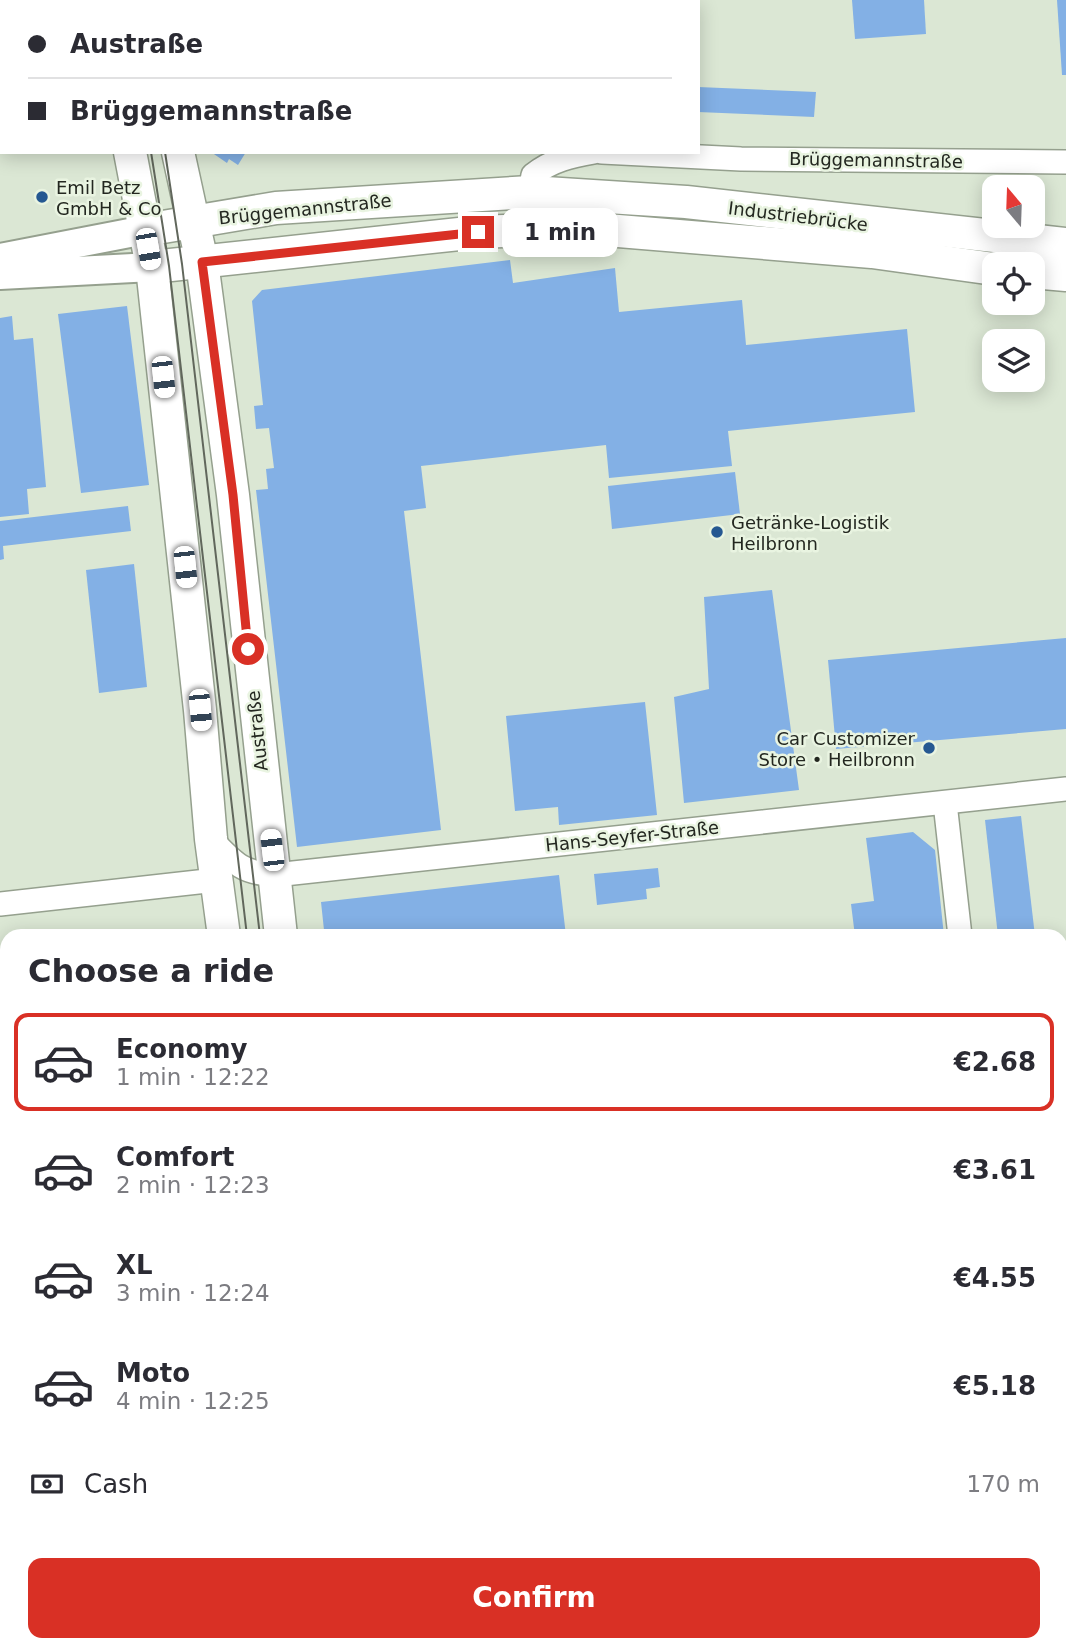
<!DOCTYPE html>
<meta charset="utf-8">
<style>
body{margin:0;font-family:"DejaVu Sans",sans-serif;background:#f2f2f3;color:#2b2b33;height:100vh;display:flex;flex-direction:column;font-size:26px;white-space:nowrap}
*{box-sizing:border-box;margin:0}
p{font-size:23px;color:#7c7c81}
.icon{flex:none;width:38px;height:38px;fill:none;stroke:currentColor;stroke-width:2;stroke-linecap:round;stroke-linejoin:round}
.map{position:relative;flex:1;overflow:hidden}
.drawer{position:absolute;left:0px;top:929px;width:1068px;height:723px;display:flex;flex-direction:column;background:#fff;border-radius:21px 21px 0 0;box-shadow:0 4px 18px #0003}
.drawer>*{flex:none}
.banner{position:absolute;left:0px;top:0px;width:700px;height:154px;box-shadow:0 4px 18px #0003;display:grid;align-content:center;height:154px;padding:0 28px;background:#fff}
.needle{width:46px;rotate:341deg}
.fabs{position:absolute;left:982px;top:175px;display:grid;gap:14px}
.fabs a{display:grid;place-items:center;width:63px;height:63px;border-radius:14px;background:#fff;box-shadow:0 4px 18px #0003;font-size:35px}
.end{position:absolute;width:32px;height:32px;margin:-16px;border:9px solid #d93025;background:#fff;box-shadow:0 0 0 4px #fff}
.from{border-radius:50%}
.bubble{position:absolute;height:49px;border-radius:14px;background:#fff;box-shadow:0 4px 18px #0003;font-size:23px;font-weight:600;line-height:49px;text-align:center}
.car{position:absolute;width:21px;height:42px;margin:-21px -10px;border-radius:9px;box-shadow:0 0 5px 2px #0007;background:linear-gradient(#fff 24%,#345 0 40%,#fff 0 76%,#345 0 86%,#fff 0)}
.banner b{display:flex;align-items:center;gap:24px;height:66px;font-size:26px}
.banner b+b{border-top:2px solid #e1e1e2}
.banner i{width:18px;height:18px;background:#2b2b33}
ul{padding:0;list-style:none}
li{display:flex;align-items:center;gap:21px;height:98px;margin:0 14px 10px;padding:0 14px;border:4px solid transparent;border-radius:14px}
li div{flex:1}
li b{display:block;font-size:26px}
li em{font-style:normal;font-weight:600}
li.current{border-color:#d93025}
li>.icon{width:63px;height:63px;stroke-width:1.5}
h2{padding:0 28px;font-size:32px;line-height:84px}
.pay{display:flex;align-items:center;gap:18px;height:77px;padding:0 28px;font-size:26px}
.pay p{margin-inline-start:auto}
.primary-button{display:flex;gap:14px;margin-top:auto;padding:14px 28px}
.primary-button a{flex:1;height:80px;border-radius:14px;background:#d93025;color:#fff;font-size:28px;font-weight:600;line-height:80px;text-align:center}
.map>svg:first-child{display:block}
</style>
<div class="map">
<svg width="1066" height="1651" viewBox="0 0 1066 1651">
<rect width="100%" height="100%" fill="#dbe7d4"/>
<!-- green -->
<path fill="#b1c8a2" d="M1061,1260H1066V1403L1061,1404Z"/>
<!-- building -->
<g fill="#83b0e5">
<path d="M852,0H924L926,34L855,39Z"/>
<path d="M1057,0H1066V75H1062Z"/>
<path d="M698,87L816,92L814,117L698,112Z"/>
<path d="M211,152H246L238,165L229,159L227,163Z"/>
<path d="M510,260L513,283L615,268L619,312L742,300L746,345L907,329L915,412L728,431L732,466L609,478L606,445L421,466L426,508L404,511L441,830L297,847L256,490L268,489L266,469L274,468L269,428L256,429L254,406L263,405L252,301L262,290Z"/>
<path d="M127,306L149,485L81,493L58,314Z"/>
<path d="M12,316L14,340L33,338L46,487L27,489L29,514L0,517V318Z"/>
<path d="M735,472L740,514L612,529L608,486Z"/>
<path d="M128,506L131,531L3,546L4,559L0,560V521Z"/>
<path d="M134,564L147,687L99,693L86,570Z"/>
<path d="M772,590L799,790L684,803L674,697L709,689L704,597Z"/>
<path d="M1066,638V729L836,749L828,660Z"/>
<path d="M645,702L657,815L559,825L558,807L515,811L506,716Z"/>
<path d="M1021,816L1035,936H998L985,820Z"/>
<path d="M913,832L935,850L944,936H855L851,904L874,901L866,838Z"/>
<path d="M658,868L660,887L646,889L647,899L597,905L594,874Z"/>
<path d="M559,875L566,936H309L312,932L324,930L321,902Z"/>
<path d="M0,968H7V1338L0,1339Z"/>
<path d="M1066,1095V1157L1060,1158V1096Z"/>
<path d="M1066,1190V1235L1060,1236V1191Z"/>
<path d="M7,1369V1484H0V1370Z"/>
<path d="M1066,1443V1491L1060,1492V1444Z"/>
<rect x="1060" y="1531" width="6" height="85"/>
<path d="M21,1645H273L274,1651H22Z"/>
</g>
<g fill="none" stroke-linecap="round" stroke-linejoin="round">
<defs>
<g id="service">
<path d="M0,1356L7,1355"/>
<path d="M0,1498L7,1497"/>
</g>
<g id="minor">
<path d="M602,152L741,159L1066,162"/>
<path d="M530,192L533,175C552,160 571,156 594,152"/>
<path d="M945,803L960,936"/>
<path d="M211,839C233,862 241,873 275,875L1066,789"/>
<path d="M0,904L216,880"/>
<path d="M1060,1246H1066"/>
<path d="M1060,1429H1066"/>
<path d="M1011,1645V1651"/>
</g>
<g id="tertiary">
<path d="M0,258L145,230"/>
<path d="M0,275L152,267"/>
</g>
<g id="secondary">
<path d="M87,0L88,2"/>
<path d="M141,0V2"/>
<path d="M130,152L152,267L200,710L211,839L224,936"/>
<path d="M178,152L202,262L233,495L281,936"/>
<path d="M145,230L276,208L530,192L686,202L1066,244"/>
<path d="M152,267L478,232L582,228L872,252L994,269"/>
<path d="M1032,272L1066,275"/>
<path d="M309,1645V1651"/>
<path d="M366,1645V1651"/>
</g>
</defs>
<!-- service casing -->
<use href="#service" stroke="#95a08e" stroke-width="14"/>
<!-- minor casing -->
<use href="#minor" stroke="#95a08e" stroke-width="26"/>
<!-- tertiary casing -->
<use href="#tertiary" stroke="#95a08e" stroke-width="32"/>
<!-- secondary casing -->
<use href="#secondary" stroke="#95a08e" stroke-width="35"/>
<!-- service -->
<use href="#service" stroke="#fff" stroke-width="10"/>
<!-- minor -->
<use href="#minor" stroke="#fff" stroke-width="23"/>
<!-- tertiary -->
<use href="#tertiary" stroke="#fff" stroke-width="28"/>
<!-- secondary -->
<use href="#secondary" stroke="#fff" stroke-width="32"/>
<!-- tram -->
<g stroke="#61675c" stroke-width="2">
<path d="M111,0L112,2"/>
<path d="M126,0L127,2"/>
<path d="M151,152L169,266L247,936"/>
<path d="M165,152L182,264L260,936"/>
<path d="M329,1645L330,1651"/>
<path d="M344,1645V1651"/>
</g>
<!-- rail -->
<path stroke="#61675c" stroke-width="5" stroke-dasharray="3.5 7" stroke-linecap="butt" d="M367,1651V1645"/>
</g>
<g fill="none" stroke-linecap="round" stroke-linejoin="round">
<!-- route -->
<path stroke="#d93025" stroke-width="9" d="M248,649L233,495L202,262L478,232"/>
</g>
<!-- markers -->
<g fill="#255891" stroke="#e9f4e1" stroke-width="2.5">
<circle cx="42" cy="197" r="7"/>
<circle cx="717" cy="532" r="7"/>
<circle cx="929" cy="748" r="7"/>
</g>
<g text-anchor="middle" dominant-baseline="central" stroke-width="5" stroke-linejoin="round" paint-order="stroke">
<!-- street labels -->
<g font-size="18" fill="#232720" stroke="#e9f4e1">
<text transform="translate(876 160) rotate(1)">Brüggemannstraße</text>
<text transform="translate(305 209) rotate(-6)">Brüggemannstraße</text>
<text transform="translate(798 216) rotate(7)">Industriebrücke</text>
<text transform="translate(257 731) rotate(-96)">Austraße</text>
<text transform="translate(632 836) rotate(-6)">Hans-Seyfer-Straße</text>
</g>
<!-- poi labels -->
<g font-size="18" fill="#232720" stroke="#e9f4e1" text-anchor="start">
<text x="56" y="187">Emil Betz<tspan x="56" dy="21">GmbH &amp; Co</tspan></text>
<text x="731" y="522">Getränke-Logistik<tspan x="731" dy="21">Heilbronn</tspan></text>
<text x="915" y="738" text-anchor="end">Car Customizer<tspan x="915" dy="21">Store • Heilbronn</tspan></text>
</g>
</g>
</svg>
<div class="fabs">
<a><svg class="needle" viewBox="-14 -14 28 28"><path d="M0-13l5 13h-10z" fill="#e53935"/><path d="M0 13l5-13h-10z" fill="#7c7c81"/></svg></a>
<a><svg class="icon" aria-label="locate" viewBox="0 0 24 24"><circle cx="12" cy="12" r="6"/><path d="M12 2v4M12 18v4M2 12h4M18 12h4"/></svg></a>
<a><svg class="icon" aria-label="layers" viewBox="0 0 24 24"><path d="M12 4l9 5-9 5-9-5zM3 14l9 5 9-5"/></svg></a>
</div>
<i class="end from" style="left:248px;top:649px"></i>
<i class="end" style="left:478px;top:232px"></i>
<div class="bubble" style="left:502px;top:208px;width:116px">1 min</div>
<i class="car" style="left:148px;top:249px;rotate:170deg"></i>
<i class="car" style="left:163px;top:377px;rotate:174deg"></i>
<i class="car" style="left:185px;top:567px;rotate:174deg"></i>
<i class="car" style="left:200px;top:710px;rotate:175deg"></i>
<i class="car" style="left:272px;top:850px;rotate:353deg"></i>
<div class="banner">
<b><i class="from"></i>Austraße</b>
<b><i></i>Brüggemannstraße</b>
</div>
<section class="drawer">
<h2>Choose a ride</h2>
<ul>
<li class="current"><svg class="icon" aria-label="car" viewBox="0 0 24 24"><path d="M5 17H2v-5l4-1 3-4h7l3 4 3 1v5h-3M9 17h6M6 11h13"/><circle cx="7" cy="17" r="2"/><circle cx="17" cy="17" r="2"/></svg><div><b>Economy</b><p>1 min · 12:22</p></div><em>€2.68</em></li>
<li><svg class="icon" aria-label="car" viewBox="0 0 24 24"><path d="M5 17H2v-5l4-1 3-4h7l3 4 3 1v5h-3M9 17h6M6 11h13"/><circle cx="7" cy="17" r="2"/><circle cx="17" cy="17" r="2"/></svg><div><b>Comfort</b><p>2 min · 12:23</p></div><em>€3.61</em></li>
<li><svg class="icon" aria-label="car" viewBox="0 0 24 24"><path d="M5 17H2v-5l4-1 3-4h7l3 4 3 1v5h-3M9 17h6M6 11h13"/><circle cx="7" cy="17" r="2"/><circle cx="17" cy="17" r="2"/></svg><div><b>XL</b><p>3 min · 12:24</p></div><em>€4.55</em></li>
<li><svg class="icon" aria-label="car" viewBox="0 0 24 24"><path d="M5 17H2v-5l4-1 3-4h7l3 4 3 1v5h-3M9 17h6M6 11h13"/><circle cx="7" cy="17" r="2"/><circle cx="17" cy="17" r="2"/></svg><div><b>Moto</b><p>4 min · 12:25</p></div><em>€5.18</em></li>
</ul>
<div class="pay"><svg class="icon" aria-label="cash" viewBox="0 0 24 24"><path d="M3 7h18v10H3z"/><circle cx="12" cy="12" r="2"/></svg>Cash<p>170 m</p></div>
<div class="primary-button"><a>Confirm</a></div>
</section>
</div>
